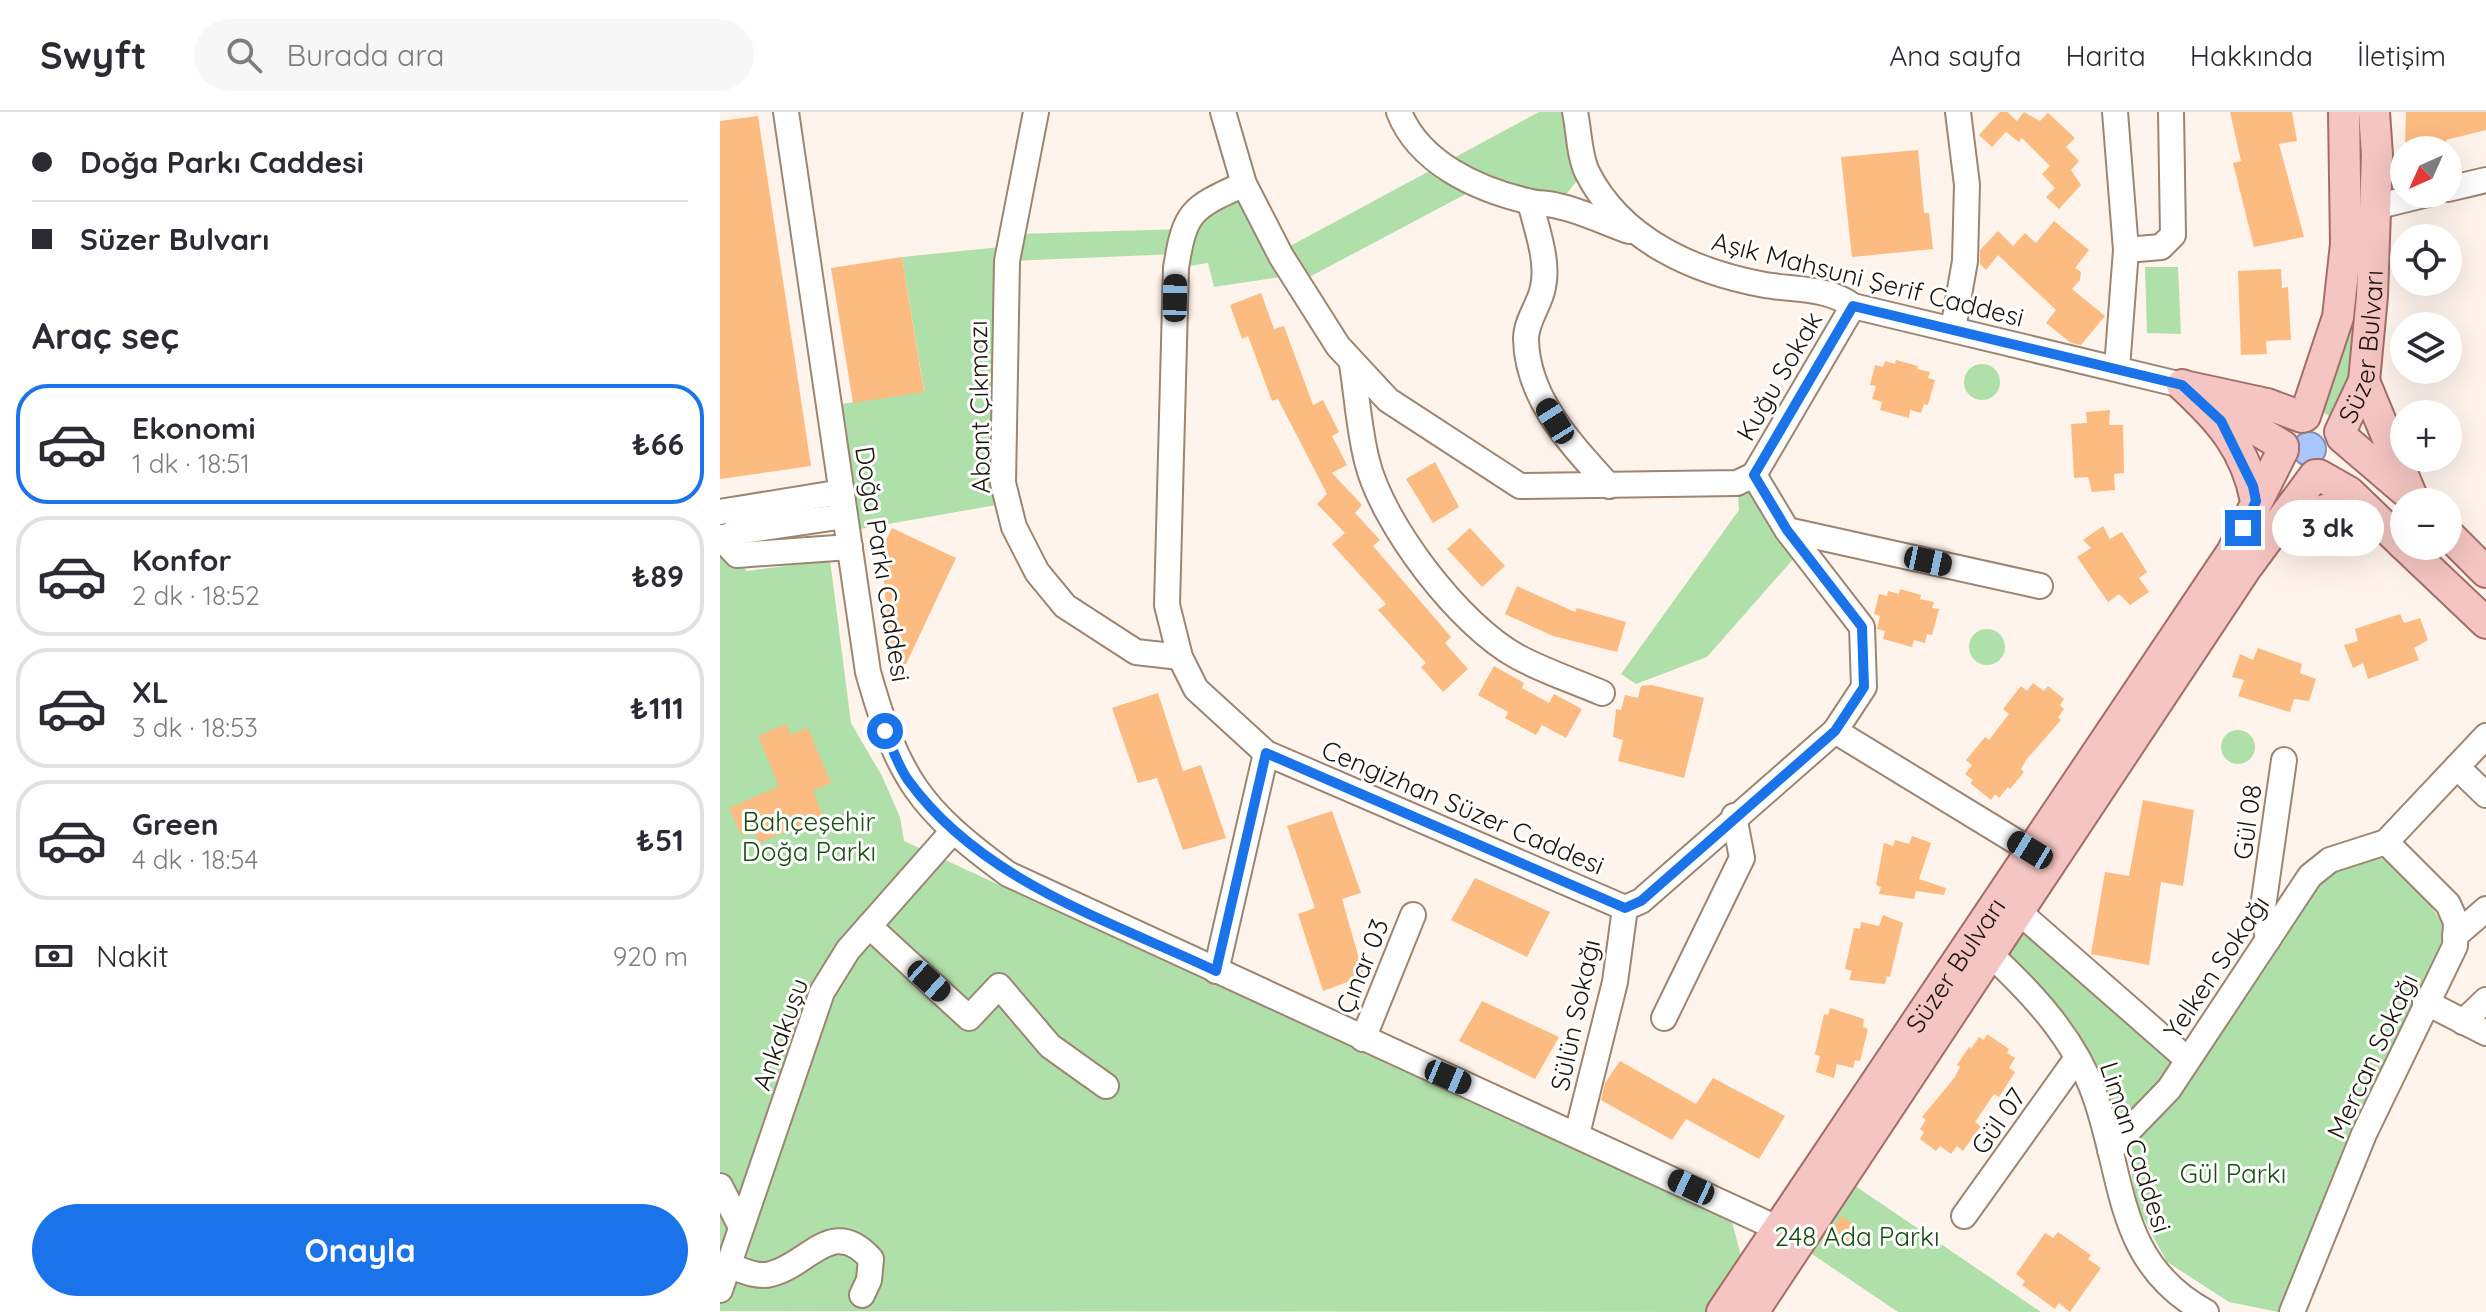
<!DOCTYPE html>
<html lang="tr">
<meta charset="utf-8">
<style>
body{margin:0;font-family:Quicksand,sans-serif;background:#f7f7f7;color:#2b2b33;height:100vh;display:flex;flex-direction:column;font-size:30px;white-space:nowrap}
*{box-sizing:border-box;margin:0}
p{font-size:26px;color:#7c7c81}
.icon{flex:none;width:44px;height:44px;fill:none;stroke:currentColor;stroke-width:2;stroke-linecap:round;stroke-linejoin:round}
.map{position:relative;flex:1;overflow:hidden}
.details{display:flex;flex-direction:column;background:#fff;width:720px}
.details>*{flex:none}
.hud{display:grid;align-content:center;height:176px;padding:0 32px;background:#fff}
.needle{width:52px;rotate:225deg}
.tools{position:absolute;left:1670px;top:24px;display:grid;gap:16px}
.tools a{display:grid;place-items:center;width:72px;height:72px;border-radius:50%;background:#fff;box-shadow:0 8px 32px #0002;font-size:40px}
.end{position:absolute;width:36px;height:36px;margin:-18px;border:10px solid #1a73e8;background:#fff;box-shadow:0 0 0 4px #fff}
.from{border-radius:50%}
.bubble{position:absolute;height:56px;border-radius:28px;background:#fff;box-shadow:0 8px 32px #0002;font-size:26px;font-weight:700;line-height:56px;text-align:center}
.car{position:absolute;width:24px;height:48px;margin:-24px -12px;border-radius:10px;box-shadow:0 0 6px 2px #0007;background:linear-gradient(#222 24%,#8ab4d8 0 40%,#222 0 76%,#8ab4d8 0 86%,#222 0)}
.hud b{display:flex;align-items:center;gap:28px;height:76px;font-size:30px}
.hud b+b{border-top:2px solid #e1e1e2}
.hud i{width:20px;height:20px;background:#2b2b33}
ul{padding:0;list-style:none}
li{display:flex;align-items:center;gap:24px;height:120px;margin:0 16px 12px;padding:0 16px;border:4px solid #e1e1e2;border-radius:32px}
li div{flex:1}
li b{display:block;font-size:30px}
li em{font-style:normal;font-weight:700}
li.active{border-color:#1a73e8}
li>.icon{width:72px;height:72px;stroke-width:1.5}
h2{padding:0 32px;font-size:36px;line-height:96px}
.pay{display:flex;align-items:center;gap:20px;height:88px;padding:0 32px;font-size:30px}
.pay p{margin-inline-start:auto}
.button{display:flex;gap:16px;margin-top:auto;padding:16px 32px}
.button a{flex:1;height:92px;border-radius:48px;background:#1a73e8;color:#fff;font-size:32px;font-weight:700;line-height:92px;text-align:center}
header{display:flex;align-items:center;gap:48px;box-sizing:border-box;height:112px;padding:0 40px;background:#fff;border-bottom:2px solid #e1e1e2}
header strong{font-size:38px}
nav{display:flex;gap:44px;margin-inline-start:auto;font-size:28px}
.search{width:560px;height:72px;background:#f7f7f7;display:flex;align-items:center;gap:20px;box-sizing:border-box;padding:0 28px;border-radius:44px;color:#7c7c81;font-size:30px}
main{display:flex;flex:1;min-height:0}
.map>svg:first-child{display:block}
</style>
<header>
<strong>Swyft</strong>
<div class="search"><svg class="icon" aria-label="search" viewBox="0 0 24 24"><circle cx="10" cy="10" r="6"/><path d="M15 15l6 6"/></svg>Burada ara</div>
<nav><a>Ana sayfa</a><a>Harita</a><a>Hakkında</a><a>İletişim</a></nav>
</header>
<main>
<section class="details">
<div class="hud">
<b><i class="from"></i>Doğa Parkı Caddesi</b>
<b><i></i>Süzer Bulvarı</b>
</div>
<h2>Araç seç</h2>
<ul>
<li class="active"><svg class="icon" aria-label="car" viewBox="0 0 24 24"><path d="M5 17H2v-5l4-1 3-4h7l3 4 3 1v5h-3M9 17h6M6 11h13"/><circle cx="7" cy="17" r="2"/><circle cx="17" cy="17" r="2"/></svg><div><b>Ekonomi</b><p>1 dk · 18:51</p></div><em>₺66</em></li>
<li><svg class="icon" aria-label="car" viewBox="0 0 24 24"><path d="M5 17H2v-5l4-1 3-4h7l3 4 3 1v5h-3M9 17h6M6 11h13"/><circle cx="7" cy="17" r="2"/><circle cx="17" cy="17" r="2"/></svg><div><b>Konfor</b><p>2 dk · 18:52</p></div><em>₺89</em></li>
<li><svg class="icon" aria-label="car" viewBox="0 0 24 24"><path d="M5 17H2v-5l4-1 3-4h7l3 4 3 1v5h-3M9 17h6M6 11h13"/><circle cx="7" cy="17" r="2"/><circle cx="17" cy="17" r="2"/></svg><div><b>XL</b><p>3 dk · 18:53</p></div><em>₺111</em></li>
<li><svg class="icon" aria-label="car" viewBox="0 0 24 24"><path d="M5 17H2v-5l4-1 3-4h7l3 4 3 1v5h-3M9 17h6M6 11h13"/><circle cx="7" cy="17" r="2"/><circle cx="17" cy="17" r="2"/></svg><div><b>Green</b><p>4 dk · 18:54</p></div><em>₺51</em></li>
</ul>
<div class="pay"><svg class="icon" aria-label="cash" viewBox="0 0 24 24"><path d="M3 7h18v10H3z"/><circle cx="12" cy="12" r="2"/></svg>Nakit<p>920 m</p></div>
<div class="button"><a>Onayla</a></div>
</section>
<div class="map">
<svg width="1766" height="1200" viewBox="0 0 1766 1200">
<rect width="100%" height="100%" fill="#fff4ec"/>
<!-- green -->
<g fill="#b0e0aa">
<path d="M819,0H855L866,57L838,93L761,74L578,171L561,165L494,175L488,151L456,156L457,142L287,149L288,391L128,419L109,294L204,279L182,145L290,134L293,122L462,117L524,72L559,140Z"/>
<path d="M1632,0H1641C1647,103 1640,210 1621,311L1599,298L1621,248L1631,192Z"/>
<path d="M1425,155H1458L1461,222L1427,221Z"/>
<circle cx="1262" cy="270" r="18"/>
<path d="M1034,363L1083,436L987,545L916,572L901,562L1019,398L1017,371Z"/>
<path d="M0,434L27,459L110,448L131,611L162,664L180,705L184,729L1012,1110L1021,1144L985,1200L0,1199Z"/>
<circle cx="1267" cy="535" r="18"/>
<circle cx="1518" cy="635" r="17"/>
<path d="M1666,746L1710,792L1726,818L1710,867L1570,1190L1558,1200L1509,1190L1447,1150L1418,1096L1406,1034L1604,761L1637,748Z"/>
<path d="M1298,799L1468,948L1390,1038L1375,983L1270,842Z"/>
<path d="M1122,1065L1321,1200H1178L1077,1132Z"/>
</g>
<!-- water -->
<circle fill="#aac6fd" stroke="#8091b5" stroke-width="2" cx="1589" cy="337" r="17"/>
<!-- building -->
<g fill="#fcbb81">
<path d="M1280,0H1287L1297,9L1304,0L1320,9L1328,1L1355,26L1346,35L1359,49L1351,58L1361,73L1339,97L1326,85L1335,76L1322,62L1330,54L1302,26L1299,30L1286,20L1272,35L1259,23Z"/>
<path d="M1510,0H1572L1577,29L1559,32L1584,125L1534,135L1513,51L1521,49Z"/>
<path d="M1686,0H1766V18L1726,28L1727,35L1685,32Z"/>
<path d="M38,4L91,354L0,367V9Z"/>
<path d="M1198,38L1204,101H1209L1213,137L1132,145L1121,45Z"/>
<path d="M1334,109L1369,138L1355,156L1361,160L1360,168L1352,177L1385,204L1361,233L1351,231L1326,211L1336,198L1278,143L1266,158L1260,152V138L1278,119L1293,134L1305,121L1316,131Z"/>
<path d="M182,145L204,280L133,291L111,156Z"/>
<path d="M1561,157L1562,176L1568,175L1571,228L1546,229L1547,242L1521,243L1518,159Z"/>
<path d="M541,181L554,217L564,214L593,293L603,288L619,320L612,324L627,353L612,361L642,393L635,401L660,428L653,434L731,525L725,531L748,557L723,580L701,555L706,551L658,498L666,492L612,432L625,421L597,392L607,382L558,287L552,289L528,224L522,227L510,193Z"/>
<path d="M1176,248L1198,254L1197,257L1210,260L1208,266L1215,268L1208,293L1204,292L1201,301L1190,298L1189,306L1160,298L1162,290L1152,287L1156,274L1150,273L1155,253L1163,255L1165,249L1175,252Z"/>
<path d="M1390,298L1389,313H1403L1404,361L1394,362L1395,378L1372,380L1368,365L1354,366L1351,312L1367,311L1366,300Z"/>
<path d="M715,350L739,395L713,411L686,367Z"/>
<path d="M1383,414L1390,427L1402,420L1427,460L1419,466L1429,480L1410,493L1399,482L1388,490L1357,445L1371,436L1363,428Z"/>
<path d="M172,416L236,446L186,552L172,553L160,428H166Z"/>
<path d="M750,416L785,454L762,475L727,437Z"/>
<path d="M797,474L855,500L857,496L906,510L897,540L833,524L785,502Z"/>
<path d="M1180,477L1201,483L1200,487L1214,490L1212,496L1219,497L1212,523L1207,522L1205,531L1194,528L1192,535L1163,527L1165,519L1157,517L1160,504L1154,502L1159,482L1167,484L1168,479L1179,482Z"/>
<path d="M1680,502L1684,511L1700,506L1708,528L1694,536L1699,548L1648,567L1643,551L1633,556L1624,533L1638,529L1635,517Z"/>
<path d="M1538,536L1582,552L1580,561L1596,567L1589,589L1574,587L1570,600L1518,584L1524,568L1512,565L1520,542L1533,548Z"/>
<path d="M774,554L804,571L802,576L829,591L834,582L862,597L846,626L822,613L816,623L785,606L788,600L758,583Z"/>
<path d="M1313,571L1324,579L1328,574L1344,587L1340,593L1344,597L1338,605L1341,608L1306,648L1301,657L1304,660L1290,677L1288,675L1279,686L1275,682L1271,688L1250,671L1253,668L1245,662L1252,653L1246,648L1265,625L1269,628L1289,602L1283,597L1301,574L1307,579Z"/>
<path d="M932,573L984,586L964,666L898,649L903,628L893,625L896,597L901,598L905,583L918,586L921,574Z"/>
<path d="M438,581L463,659L481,653L506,726L463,738L437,666L418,671L392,596Z"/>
<path d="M66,612L71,623L88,616L111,671L93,679L103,704L39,731L34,718L21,723L9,696L56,676L58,672L38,624Z"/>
<path d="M1423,688L1474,698L1463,774L1441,770L1429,853L1371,842L1385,760L1409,764Z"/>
<path d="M612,699L641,781L622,787L644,864L603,879L578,802L595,796L567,714Z"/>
<path d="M1192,724L1211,731L1199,767L1226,776L1224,783L1196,779L1194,787L1159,782L1161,775L1156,773L1164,731L1173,734L1175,728L1189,732Z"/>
<path d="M755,766L830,800L807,845L731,808Z"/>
<path d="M1163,803L1183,811L1170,865L1167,864L1165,872L1129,868L1132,859L1125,857L1134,816L1140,817L1141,810L1159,814Z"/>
<path d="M762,889L839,925L815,967L739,929Z"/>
<path d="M1110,896L1144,907L1143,915L1148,917L1140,949L1135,948L1133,956L1117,952L1114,966L1096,960L1100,944L1095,942L1104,902L1108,903Z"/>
<path d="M1267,922L1289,937L1287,941L1295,946L1289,956L1295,960L1279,985L1274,982L1255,1010L1261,1014L1243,1039L1237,1034L1231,1042L1220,1034L1216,1039L1200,1027L1204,1020L1200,1017L1206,1008L1202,1005L1235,965L1240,955L1237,953L1249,935L1251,937L1259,925L1264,928Z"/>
<path d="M900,949L976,992L993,966L1065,1004L1039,1047L966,1007L952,1028L881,988L885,971Z"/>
<path d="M1121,1104L1137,1114L1127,1131L1111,1121Z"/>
<path d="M1338,1120L1371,1143L1368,1147L1381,1156L1350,1200L1339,1191L1335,1197L1302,1173L1305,1169L1296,1162L1325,1121L1333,1126Z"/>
</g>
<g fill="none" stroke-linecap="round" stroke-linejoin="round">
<defs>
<g id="minor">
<path d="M66,0L148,560C178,666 199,697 288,762C544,882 802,996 1057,1116L1072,1128"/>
<path d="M316,0L287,149L283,371L294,415L317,460L345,494L416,540L460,545"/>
<path d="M503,0L524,72L561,144L618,234L668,288L800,374L1017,371L1034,363"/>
<path d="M679,0C699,51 757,77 807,89C818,92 828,91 838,94C862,99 886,111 909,119"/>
<path d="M855,0C859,18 859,43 867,60C901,128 974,160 1045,173C1075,178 1107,175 1133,194L1462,273"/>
<path d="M1395,0L1406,138L1397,256"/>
<path d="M524,72C472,96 465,98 456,156L447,493L460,545L476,577L546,641L905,796L921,789L1115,619L1144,575L1142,515L1067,418L1034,363"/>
<path d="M1728,77L1766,68"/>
<path d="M810,90C816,115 829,149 823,175C820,193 806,208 806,227C807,287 852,333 889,374"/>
<path d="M1655,95L1708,82"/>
<path d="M1406,138L1441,135L1453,123L1451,0"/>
<path d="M1233,217L1245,149L1247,73L1238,0"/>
<path d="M632,252C637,284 639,318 647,349C662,412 740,514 798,545C824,559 854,569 882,581"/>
<path d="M1034,363L1133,194"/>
<path d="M0,400L122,380"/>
<path d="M1067,418L1320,474"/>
<path d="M0,425L17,443L130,435"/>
<path d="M2,427L16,420L125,404"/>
<path d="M1115,619L1310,738"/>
<path d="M1737,655L1766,683"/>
<path d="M1666,730L1766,624"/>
<path d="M1298,799L1468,948"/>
<path d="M149,814L249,906L279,874L330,934L386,974"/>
<path d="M1735,824L1766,797"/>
<path d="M1548,828L1543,795L1564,648"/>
<path d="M1270,842C1313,882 1355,927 1375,984C1405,1069 1396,1151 1486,1200"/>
<path d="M496,859L546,641"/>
<path d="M1705,890L1766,921"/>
<path d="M944,906L1022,746L1014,704"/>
<path d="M1743,910L1766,888"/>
<path d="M643,927L693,803"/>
<path d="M857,1022L895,870L905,796"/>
<path d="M1390,1038L1449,977L1590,764L1610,748L1666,730"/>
<path d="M0,1074L21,1115"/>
<path d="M1244,1104L1357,946"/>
<path d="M8,1153C22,1158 37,1166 51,1162C89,1153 112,1103 151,1147L149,1168L142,1183"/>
<path d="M0,1178L102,880L128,838L233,719"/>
<path d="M1572,1200L1644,1022L1735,834L1736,810L1728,792L1666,730"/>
</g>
<g id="major">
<path d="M1644,269L1692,385"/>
<path d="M1462,273C1500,308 1526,337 1536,389"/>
<path d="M1464,274L1547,292L1582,305"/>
<path d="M1491,290L1563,334"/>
<path d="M1585,304L1618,205L1626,132L1624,0"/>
<path id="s1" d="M1620,320L1644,269L1652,184L1657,43L1654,0"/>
<path d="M1622,325L1684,378"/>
<path d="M1599,363L1629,380L1684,433"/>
<path d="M1561,420C1592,401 1609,391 1646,397"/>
<path d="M1728,422L1766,460"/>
<path d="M1685,434L1766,511"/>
<path id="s2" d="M1002,1200L1512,440L1563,338"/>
<path d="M1033,1200L1526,456L1595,363"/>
</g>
</defs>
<!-- minor casing -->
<use href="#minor" stroke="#9d8571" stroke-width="28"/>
<!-- major casing -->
<use href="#major" stroke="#a46e68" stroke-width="34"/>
<!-- minor -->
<use href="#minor" stroke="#fff" stroke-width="24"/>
<!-- major -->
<use href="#major" stroke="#f4c5c2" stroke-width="30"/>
</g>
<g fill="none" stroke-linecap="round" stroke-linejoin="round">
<!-- route -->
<path stroke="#1a73e8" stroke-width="10" d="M165,619C172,635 178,654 188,668C261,769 388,808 496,859L546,641L905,796L921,789L1115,619L1144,575L1142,515L1067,418L1034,363L1133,194L1462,273L1501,309L1533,374L1536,389L1523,416"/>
</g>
<g text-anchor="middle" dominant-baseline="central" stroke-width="6" stroke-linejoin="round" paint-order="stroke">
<!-- street labels -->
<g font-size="26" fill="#1d140c" stroke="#fff">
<text transform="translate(1148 167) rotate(14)">Aşık Mahsuni Şerif Caddesi</text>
<text stroke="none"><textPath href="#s1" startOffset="90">Süzer Bulvarı</textPath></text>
<text transform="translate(1059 264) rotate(-60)">Kuğu Sokak</text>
<text transform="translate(259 295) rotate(-91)">Abant Çıkmazı</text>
<text transform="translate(163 452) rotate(81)">Doğa Parkı Caddesi</text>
<text transform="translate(743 695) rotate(23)">Cengizhan Süzer Caddesi</text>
<text transform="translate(1527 710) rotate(-82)">Gül 08</text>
<text stroke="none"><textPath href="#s2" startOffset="418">Süzer Bulvarı</textPath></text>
<text transform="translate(642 854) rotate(-68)">Çınar 03</text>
<text transform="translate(1496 855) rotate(-56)">Yelken Sokağı</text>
<text transform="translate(855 903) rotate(-78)">Sülün Sokağı</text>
<text transform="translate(60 922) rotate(-70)">Ankakuşu</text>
<text transform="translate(1652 944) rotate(-65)">Mercan Sokağı</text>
<text transform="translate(1278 1009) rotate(-55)">Gül 07</text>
<text transform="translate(1416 1035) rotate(72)">Liman Caddesi</text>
</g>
<!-- park labels -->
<g font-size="26" fill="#164d10" stroke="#fff">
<text x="89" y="709">Bahçeşehir<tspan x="89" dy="30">Doğa Parkı</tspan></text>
<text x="1513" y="1061">Gül Parkı</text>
<text x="1137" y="1124">248 Ada Parkı</text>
</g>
</g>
</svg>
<div class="tools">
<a><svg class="needle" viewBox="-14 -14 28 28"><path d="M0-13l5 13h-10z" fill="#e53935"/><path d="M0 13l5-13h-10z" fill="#7c7c81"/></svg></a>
<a><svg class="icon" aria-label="locate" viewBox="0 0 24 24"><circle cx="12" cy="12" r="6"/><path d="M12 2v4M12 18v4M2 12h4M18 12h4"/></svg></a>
<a><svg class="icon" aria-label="layers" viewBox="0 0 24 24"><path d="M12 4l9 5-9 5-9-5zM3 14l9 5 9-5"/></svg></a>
<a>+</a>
<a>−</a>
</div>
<i class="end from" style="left:165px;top:619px"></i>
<i class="end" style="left:1523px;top:416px"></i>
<div class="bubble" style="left:1552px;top:388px;width:112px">3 dk</div>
<i class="car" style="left:455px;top:186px;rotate:1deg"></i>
<i class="car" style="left:835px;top:309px;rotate:328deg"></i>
<i class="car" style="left:1208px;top:449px;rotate:102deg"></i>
<i class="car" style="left:1310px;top:738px;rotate:301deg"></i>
<i class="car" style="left:209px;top:869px;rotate:132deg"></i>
<i class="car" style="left:728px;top:965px;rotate:113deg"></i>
<i class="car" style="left:971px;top:1075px;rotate:295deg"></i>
</div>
</main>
